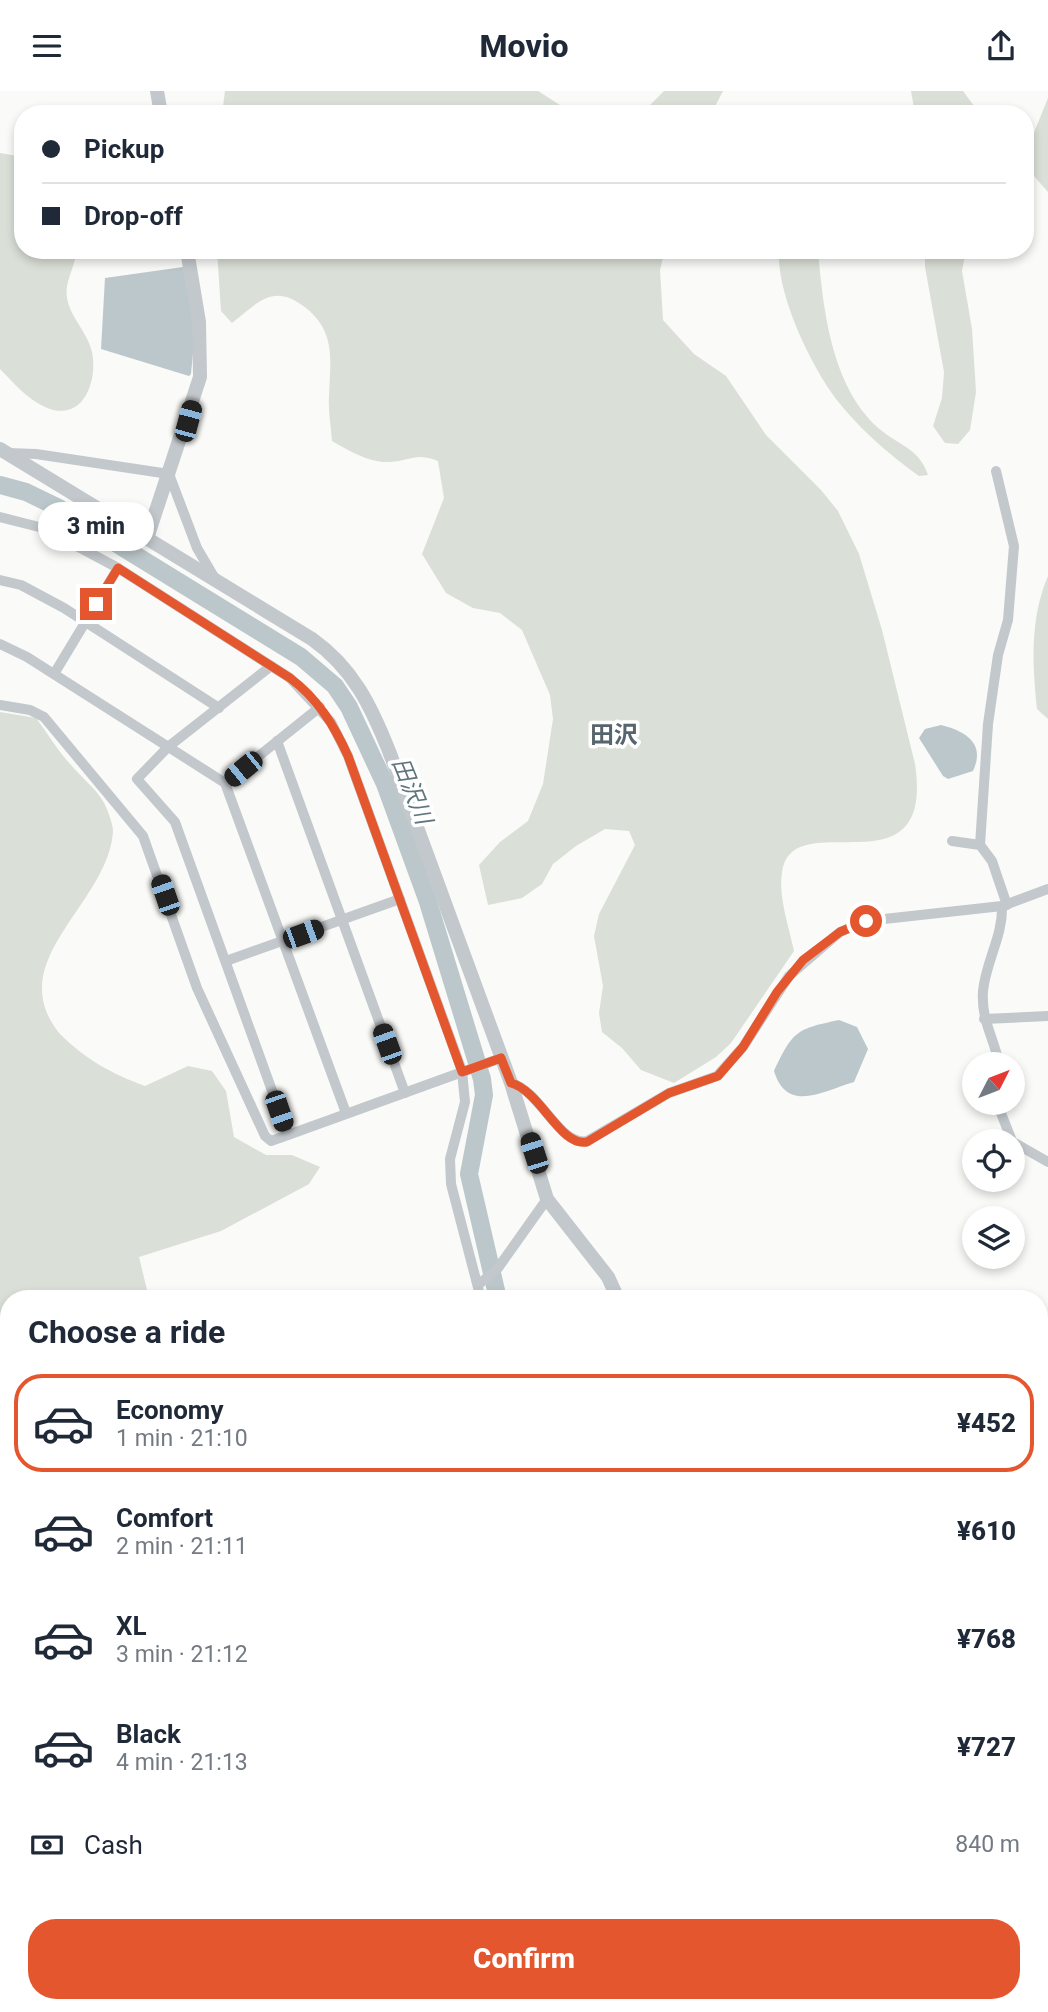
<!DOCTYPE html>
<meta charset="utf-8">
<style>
body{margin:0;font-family:Roboto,"Noto Sans JP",sans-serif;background:#f6f6f7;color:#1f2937;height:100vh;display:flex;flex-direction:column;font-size:26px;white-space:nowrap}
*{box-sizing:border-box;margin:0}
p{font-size:23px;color:#747a83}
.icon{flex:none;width:38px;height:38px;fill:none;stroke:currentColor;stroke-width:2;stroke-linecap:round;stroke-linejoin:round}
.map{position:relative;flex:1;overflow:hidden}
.panel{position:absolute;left:0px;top:1199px;width:1048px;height:723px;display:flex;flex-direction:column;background:#fff;border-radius:28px 28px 0 0;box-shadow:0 4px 10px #0003}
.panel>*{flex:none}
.banner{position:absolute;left:14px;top:14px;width:1020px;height:154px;border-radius:28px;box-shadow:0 4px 10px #0003;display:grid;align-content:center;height:154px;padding:0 28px;background:#fff}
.needle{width:46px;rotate:48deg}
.tools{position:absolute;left:962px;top:961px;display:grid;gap:14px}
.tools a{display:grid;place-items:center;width:63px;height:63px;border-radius:50%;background:#fff;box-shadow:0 4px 10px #0003;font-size:35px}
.end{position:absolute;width:32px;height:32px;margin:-16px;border:9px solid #e4572e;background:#fff;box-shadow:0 0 0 4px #fff}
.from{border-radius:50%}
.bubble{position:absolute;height:49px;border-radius:24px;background:#fff;box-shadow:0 4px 10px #0003;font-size:23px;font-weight:800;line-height:49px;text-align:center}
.car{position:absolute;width:21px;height:42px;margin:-21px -10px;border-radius:9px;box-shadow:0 0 5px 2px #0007;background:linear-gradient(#222 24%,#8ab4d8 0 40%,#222 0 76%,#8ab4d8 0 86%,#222 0)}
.banner b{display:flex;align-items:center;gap:24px;height:66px;font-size:26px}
.banner b+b{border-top:2px solid #e0e1e3}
.banner i{width:18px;height:18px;background:#1f2937}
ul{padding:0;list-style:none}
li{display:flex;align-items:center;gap:21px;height:98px;margin:0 14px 10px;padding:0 14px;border:4px solid transparent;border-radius:28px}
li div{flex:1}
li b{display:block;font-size:26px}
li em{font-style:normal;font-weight:800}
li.on{border-color:#e4572e}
li>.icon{width:63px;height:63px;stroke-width:1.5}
h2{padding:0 28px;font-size:32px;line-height:84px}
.pay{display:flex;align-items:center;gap:18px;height:77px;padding:0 28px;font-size:26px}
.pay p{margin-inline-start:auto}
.action{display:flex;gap:14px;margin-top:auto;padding:14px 28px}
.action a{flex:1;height:80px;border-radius:28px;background:#e4572e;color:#fff;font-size:28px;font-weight:800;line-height:80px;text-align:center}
header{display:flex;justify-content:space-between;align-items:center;height:91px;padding:0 28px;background:#fff;font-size:32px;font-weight:800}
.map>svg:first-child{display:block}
</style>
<header><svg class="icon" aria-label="menu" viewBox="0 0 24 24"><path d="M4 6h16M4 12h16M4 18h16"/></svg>Movio<svg class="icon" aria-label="share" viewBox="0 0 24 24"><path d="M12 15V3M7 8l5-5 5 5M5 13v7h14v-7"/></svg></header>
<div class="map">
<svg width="1048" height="1921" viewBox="0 0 1048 1921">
<rect width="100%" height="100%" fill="#fafaf8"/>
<!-- green -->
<g fill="#dadfd7">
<path d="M225,0H538L574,23H222Z"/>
<path d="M664,0H723L711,23H641Z"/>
<path d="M911,0H963L980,23H915Z"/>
<path d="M1048,7V101L1027,77L1029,54Z"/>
<path d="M0,62L23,66V159H76C76,176 64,190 67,207C70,226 88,242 92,261C98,290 83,333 45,316C27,308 13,291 0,278Z"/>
<path d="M217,159H665L660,179L663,229L694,263L726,285L766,344L821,399L838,420L859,463L882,539L915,673C935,808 792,710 782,781C778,806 789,836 794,860L731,952L716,966L674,992L641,979L622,957L602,941L599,922L603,895L594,845L599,823L635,754L629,740L605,738L576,755L553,773L542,793L522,807L488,814L479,774L500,751L528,730L543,693L553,628L550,604L522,539L500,522L473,517L446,502L422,463L444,407L438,370C415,361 411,370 389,371C369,372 348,359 332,350C331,335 328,320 329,306C330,271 337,242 306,217C273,191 259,211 232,232L221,220Z"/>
<path d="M779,159H818C823,219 832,300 882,340C901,355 920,359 928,384L919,385C889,364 858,336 836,308C810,273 776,202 779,159Z"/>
<path d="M925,159H966L962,180L972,238L976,301L970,339L958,353L945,352L933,335L942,307L944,281L925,176Z"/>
<path d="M1048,485V628L1037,618C1032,572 1030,527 1048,485Z"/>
<path d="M0,621L36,627C48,643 58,660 71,674C81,686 95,697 103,710C107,717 113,733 113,740C109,813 0,870 60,943C85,968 112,983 145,995L188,975L212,980L226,1000L234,1046L266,1064H292L320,1076L309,1093L221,1140L139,1166L149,1207L9,1208V1257L0,1253Z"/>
<path d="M1040,1288L1048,1290V1921H966L970,1913H1040Z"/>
<path d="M9,1310V1546L0,1535V1323Z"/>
<path d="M0,1761L9,1769V1864L0,1861Z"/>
<path d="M730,1913H768L784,1921H713Z"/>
</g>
<!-- water -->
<g fill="#bbc7cb">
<path d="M183,176L195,239L191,283L189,285L101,258L105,187Z"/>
<path d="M941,634C965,640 986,652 973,680L948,688L943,685L919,647L925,638Z"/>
<path d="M839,929L857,936L868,958L854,991C823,1000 787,1023 774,980C793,940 796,938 839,929Z"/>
</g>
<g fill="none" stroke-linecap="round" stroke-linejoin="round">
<!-- stream -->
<path stroke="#bbc7cb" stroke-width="2.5" d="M0,1669L9,1668"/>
<!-- river -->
<g stroke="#bbc7cb" stroke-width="18">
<path d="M0,394L26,401L57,416L301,566L335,595L349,616L385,693L428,811L482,988L484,1004L469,1083L498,1208"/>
<path d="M258,1921L262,1913"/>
</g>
<!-- minor -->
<g stroke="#c3c8cc" stroke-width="10">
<path d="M8,362L36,363L169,383L197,457L217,491"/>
<path d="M0,426L43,437L118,477L290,587L331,631L348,665L462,980L465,1011L450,1068L451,1093L481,1208"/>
<path d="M0,489L21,494L64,517L219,617"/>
<path d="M0,553L27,566L225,692L346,1022"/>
<path d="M271,575L168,656L137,688L175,731L288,1044"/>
<path d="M54,583L118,477"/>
<path d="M0,614L30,619L44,626L143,745L197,897L265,1045L271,1050L288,1044L501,967"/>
<path d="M277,650L405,1002"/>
<path d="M225,692L320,616"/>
<path d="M952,750L980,754L992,770L1007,814"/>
<path d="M980,754L988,633L998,564L1008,529L1014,455L996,380"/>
<path d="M226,870L400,808"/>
<path d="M984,928L1048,925"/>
<path d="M999,973C994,946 981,930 983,900C986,870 1003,845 1002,815"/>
<path d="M511,992C541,1000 560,1056 587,1050L669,1002L717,985L743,956L789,885L840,841L866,830L1002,815L1048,798"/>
<path d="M997,1012L1012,1050"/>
<path d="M1013,1051L1048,1071"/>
<path d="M478,1194L498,1177L547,1108"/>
<path d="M0,1586L9,1595"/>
<path d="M244,1921L249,1913"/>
</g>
<!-- tertiary -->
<g stroke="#c3c8cc" stroke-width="14">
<path d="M157,0L161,23"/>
<path d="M0,358L312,548C353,577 371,615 389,660L511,992L547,1108L608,1186L618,1208"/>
<path d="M147,447L200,286L199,231L187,159"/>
<path d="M378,1921L387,1913"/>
</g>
</g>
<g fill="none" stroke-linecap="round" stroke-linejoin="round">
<!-- route -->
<path stroke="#e4572e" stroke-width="9" d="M96,513L118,477L290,587C317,607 334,634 348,665L462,981L501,967L511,992C541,1000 560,1056 587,1051L669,1002L718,985L743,956L777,901L803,869L840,841L866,830"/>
</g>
<g text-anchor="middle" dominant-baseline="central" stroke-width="7" stroke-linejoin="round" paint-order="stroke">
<!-- water labels -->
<g font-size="23" font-style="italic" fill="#60757c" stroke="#fff">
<text transform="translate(412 700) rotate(68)">田沢川</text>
</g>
<!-- quarter labels -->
<g font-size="24" font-weight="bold" fill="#57646e" stroke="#fff">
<text x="614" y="644">田沢</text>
</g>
</g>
</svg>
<div class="tools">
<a><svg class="needle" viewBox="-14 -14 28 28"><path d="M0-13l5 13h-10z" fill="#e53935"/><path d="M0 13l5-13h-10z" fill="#747a83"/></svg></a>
<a><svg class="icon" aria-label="locate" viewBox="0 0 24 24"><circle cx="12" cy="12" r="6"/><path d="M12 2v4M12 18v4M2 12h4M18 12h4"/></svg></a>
<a><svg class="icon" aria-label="layers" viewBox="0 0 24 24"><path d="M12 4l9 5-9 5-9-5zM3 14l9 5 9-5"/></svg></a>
</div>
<i class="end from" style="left:866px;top:830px"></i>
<i class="end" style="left:96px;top:513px"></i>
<div class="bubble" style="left:38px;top:411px;width:116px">3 min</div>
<i class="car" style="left:188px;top:330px;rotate:15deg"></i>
<i class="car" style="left:243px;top:678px;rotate:231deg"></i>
<i class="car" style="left:165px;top:804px;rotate:341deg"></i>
<i class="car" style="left:303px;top:843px;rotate:70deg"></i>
<i class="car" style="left:387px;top:953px;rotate:340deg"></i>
<i class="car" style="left:279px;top:1020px;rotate:161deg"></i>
<i class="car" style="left:534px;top:1062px;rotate:342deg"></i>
<div class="banner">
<b><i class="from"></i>Pickup</b>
<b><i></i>Drop-off</b>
</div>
<section class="panel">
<h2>Choose a ride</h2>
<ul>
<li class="on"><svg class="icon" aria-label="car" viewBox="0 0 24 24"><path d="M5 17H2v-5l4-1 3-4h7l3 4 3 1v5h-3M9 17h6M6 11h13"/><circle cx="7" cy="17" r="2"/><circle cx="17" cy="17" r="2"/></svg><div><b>Economy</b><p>1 min · 21:10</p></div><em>¥452</em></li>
<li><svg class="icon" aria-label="car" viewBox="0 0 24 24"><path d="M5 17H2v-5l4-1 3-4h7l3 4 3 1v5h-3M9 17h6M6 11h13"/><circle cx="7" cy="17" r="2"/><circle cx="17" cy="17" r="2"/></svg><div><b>Comfort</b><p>2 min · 21:11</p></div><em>¥610</em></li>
<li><svg class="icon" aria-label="car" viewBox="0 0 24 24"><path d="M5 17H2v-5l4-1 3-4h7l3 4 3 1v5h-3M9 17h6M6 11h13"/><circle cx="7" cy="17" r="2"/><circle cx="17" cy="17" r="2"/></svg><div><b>XL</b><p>3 min · 21:12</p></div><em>¥768</em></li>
<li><svg class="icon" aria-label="car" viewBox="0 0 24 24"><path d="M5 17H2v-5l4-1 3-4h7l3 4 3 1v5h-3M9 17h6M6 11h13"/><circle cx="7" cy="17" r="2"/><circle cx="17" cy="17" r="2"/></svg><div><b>Black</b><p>4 min · 21:13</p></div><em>¥727</em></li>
</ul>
<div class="pay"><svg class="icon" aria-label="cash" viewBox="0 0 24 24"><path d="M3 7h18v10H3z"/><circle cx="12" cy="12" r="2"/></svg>Cash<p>840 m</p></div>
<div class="action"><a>Confirm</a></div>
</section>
</div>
